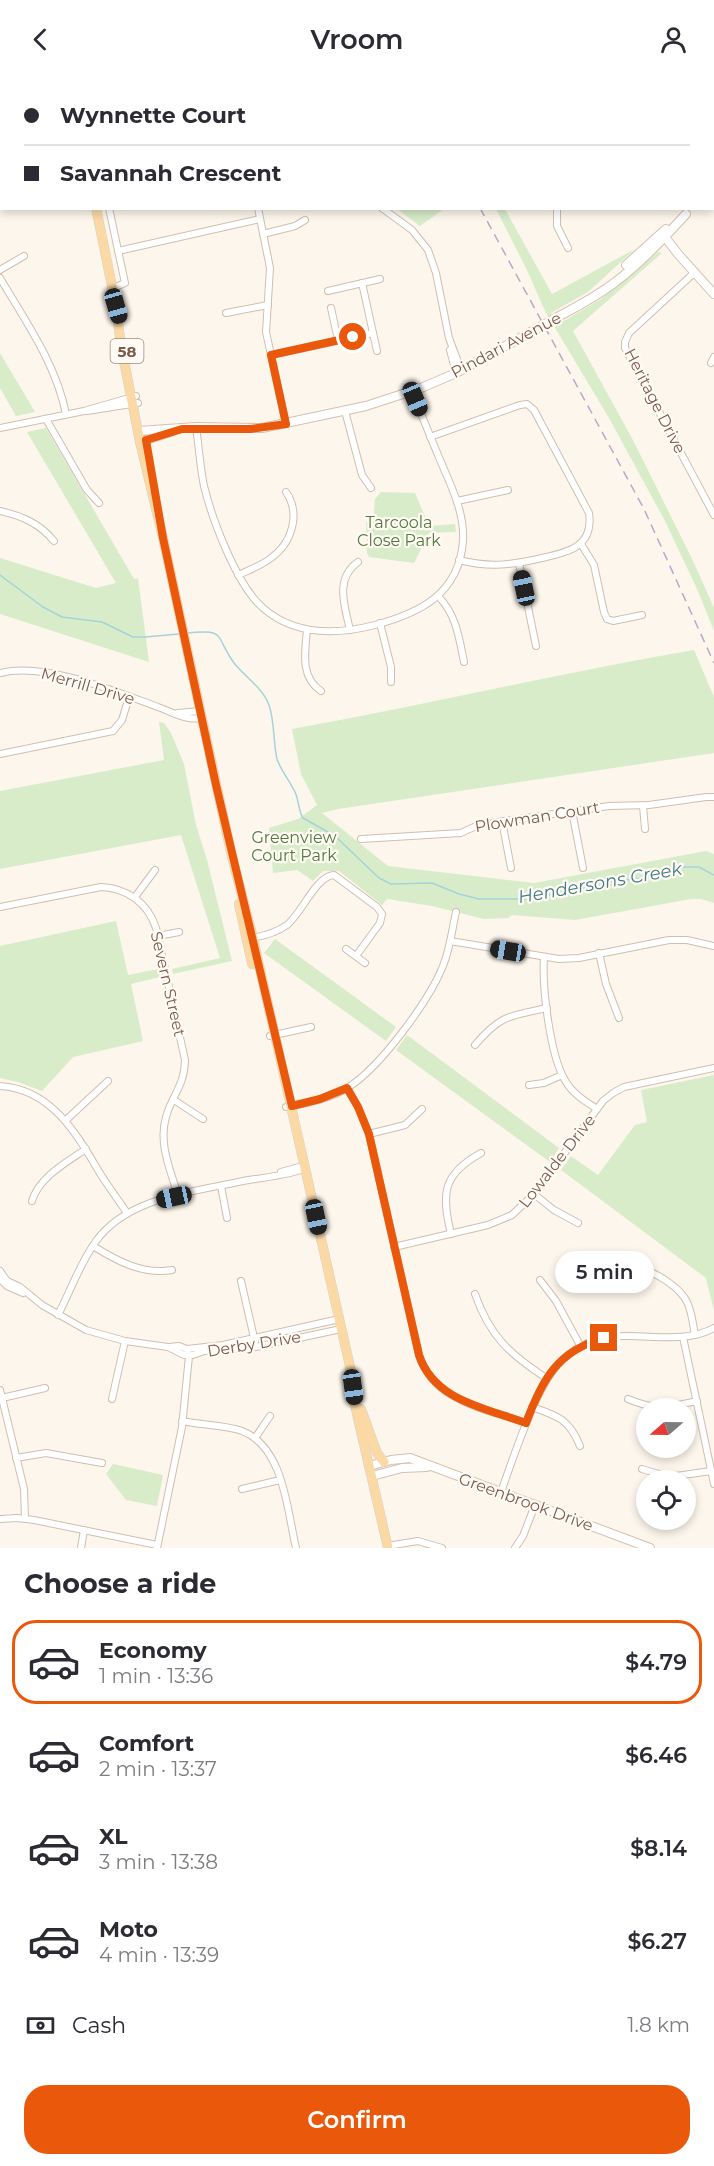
<!DOCTYPE html>
<meta charset="utf-8">
<style>
body{margin:0;font-family:Montserrat,sans-serif;background:#f2f2f3;color:#2b2b33;height:100vh;display:flex;flex-direction:column;font-size:22px;white-space:nowrap}
*{box-sizing:border-box;margin:0}
p{font-size:20px;color:#7c7c81}
.icon{flex:none;width:33px;height:33px;fill:none;stroke:currentColor;stroke-width:2;stroke-linecap:round;stroke-linejoin:round}
.map{position:relative;height:1470px;overflow:hidden}
.details{display:flex;flex-direction:column;background:#fff;flex:1}
.details>*{flex:none}
.top-card{position:absolute;left:0px;top:0px;width:714px;height:132px;box-shadow:0 3px 9px #0003;display:grid;align-content:center;height:132px;padding:0 24px;background:#fff}
.needle{width:39px;rotate:250deg}
.controls{position:absolute;left:636px;top:1320px;display:grid;gap:12px}
.controls a{display:grid;place-items:center;width:60px;height:60px;border-radius:50%;background:#fff;box-shadow:0 3px 9px #0003;font-size:30px}
.end{position:absolute;width:27px;height:27px;margin:-14px;border:8px solid #ea580c;background:#fff;box-shadow:0 0 0 3px #fff}
.from{border-radius:50%}
.bubble{position:absolute;height:42px;border-radius:21px;background:#fff;box-shadow:0 3px 9px #0003;font-size:20px;font-weight:600;line-height:42px;text-align:center}
.car{position:absolute;width:18px;height:36px;margin:-18px -9px;border-radius:8px;box-shadow:0 0 4px 2px #0007;background:linear-gradient(#222 24%,#8ab4d8 0 40%,#222 0 76%,#8ab4d8 0 86%,#222 0)}
.top-card b{display:flex;align-items:center;gap:21px;height:57px;font-size:22px}
.top-card b+b{border-top:2px solid #e1e1e2}
.top-card i{width:15px;height:15px;background:#2b2b33}
ul{padding:0;list-style:none}
li{display:flex;align-items:center;gap:18px;height:84px;margin:0 12px 9px;padding:0 12px;border:3px solid transparent;border-radius:24px}
li div{flex:1}
li b{display:block;font-size:22px}
li em{font-style:normal;font-weight:600}
li.current{border-color:#ea580c}
li>.icon{width:54px;height:54px;stroke-width:1.5}
h2{padding:0 24px;font-size:27px;line-height:72px}
.pay{display:flex;align-items:center;gap:15px;height:66px;padding:0 24px;font-size:22px}
.pay p{margin-inline-start:auto}
.primary-button{display:flex;gap:12px;margin-top:auto;padding:12px 24px}
.primary-button a{flex:1;height:69px;border-radius:24px;background:#ea580c;color:#fff;font-size:24px;font-weight:600;line-height:69px;text-align:center}
header{display:flex;justify-content:space-between;align-items:center;height:78px;padding:0 24px;background:#fff;font-size:27px;font-weight:600}
.map>svg:first-child{display:block}
</style>
<header><svg class="icon" aria-label="back" viewBox="0 0 24 24"><path d="M15 5l-7 7 7 7"/></svg>Vroom<svg class="icon" aria-label="person" viewBox="0 0 24 24"><circle cx="12" cy="8" r="4"/><path d="M4 21q1-7 8-7t8 7"/></svg></header>
<div class="map">
<svg width="714" height="1470" viewBox="0 0 714 1470">
<rect width="100%" height="100%" fill="#fdf6ec"/>
<!-- green -->
<g fill="#d8ecc9">
<path d="M397,131H444L420,148Z"/>
<path d="M496,131H505L552,216L635,171L588,214L551,235L557,247L601,221L658,174L662,175L573,253L634,364L694,485L714,530V553L697,511L665,443L609,340L545,233L527,192Z"/>
<path d="M0,275L35,334L16,338L0,310Z"/>
<path d="M46,350L134,501L138,500L149,584L0,536V480L96,510L116,505L27,354Z"/>
<path d="M381,414L415,415L429,448L455,446L456,454L429,455L414,485L369,479L367,475L366,444H373L375,421Z"/>
<path d="M694,572L714,619V675L338,731L322,735L388,788L534,805L706,773L714,776V825L701,821H691L575,842L512,837L508,840L484,841L432,828L387,821L382,827L339,793H323L313,803L297,792L273,795L269,750L298,741L317,727L301,696L292,651C427,627 559,595 694,572Z"/>
<path d="M159,644L164,645L171,655L184,686L196,747L207,782L232,883L173,896L172,891L220,880L181,757L0,791V713L164,682Z"/>
<path d="M116,843L128,897L158,891L160,899L131,906L143,963L73,979L42,1013L18,1004L0,1000V868Z"/>
<path d="M275,861L396,949L386,963L264,875Z"/>
<path d="M407,957L559,1070L550,1084L396,972Z"/>
<path d="M714,997V1233L706,1200L561,1092L571,1078L598,1097L635,1047L647,1044L641,1012Z"/>
<path d="M113,1386L163,1397L157,1428L126,1422L106,1396Z"/>
</g>
<g fill="none" stroke-linecap="round" stroke-linejoin="round">
<!-- stream -->
<g stroke="#a5d3da" stroke-width="1.5">
<path d="M0,497L43,529L62,539L102,544L133,559H145L179,556"/>
<path d="M187,555C228,551 214,558 234,585C245,599 263,610 269,627C275,645 273,664 277,681C281,693 290,703 295,714C299,722 298,732 303,740L335,758L379,800L391,806L432,805L459,816L479,821H523L577,813L595,805L655,799L670,792L684,789H699L714,797"/>
</g>
<defs>
<g id="street">
<path d="M343,0L344,2"/>
<path d="M475,0L476,2"/>
<path d="M697,0V2"/>
<path d="M47,2L53,0"/>
<path d="M229,2L236,0"/>
<path d="M506,2L508,0"/>
<path d="M613,2L615,0"/>
<path d="M0,15H2"/>
<path d="M712,41L714,43"/>
<path d="M0,116L2,114"/>
<path d="M109,130L125,205L113,210"/>
<path d="M258,130L270,190L266,254L286,346"/>
<path d="M382,130L412,152L428,172L436,195L449,260L461,292"/>
<path d="M557,130V148L568,170"/>
<path d="M263,156L295,148L305,142"/>
<path d="M118,173L260,141"/>
<path d="M0,192L24,178"/>
<path d="M694,195L629,255L625,264V270L714,437"/>
<path d="M0,200C26,244 56,286 66,336"/>
<path d="M362,205L377,273"/>
<path d="M328,213L380,201"/>
<path d="M331,230L338,262"/>
<path d="M226,235L268,227"/>
<path d="M450,272L456,295"/>
<path d="M271,277L373,255"/>
<path d="M711,285L714,279"/>
<path d="M87,333L138,325"/>
<path d="M345,333L362,397L371,410"/>
<path d="M46,341L87,412L99,425"/>
<path d="M196,349C199,369 200,389 204,408C212,441 237,508 263,530C295,558 336,557 375,547C420,535 459,516 463,463C465,433 449,404 438,377C429,356 421,334 411,313"/>
<path d="M0,350L84,333L136,318"/>
<path d="M430,359L520,327L527,326L534,332L589,435C594,469 568,474 542,480C511,487 491,490 459,482"/>
<path d="M457,423L508,412"/>
<path d="M0,433C22,438 39,445 54,463"/>
<path d="M581,466L594,487L604,534L607,541L613,543L642,537"/>
<path d="M519,485L536,568"/>
<path d="M238,497C249,492 261,488 271,480C292,465 301,436 286,414"/>
<path d="M438,518C456,536 459,559 464,584"/>
<path d="M380,545L391,589V604"/>
<path d="M307,552C305,574 300,599 321,613"/>
<path d="M350,552C345,529 334,501 358,484"/>
<path d="M0,595C46,584 114,613 158,629C172,634 186,643 202,640"/>
<path d="M178,635L200,633"/>
<path d="M0,676L113,653L122,642L129,619"/>
<path d="M643,728L645,751"/>
<path d="M572,733L583,790"/>
<path d="M502,743L511,790"/>
<path d="M361,761L461,755L478,747L609,728L649,727L706,719H714"/>
<path d="M135,819L155,792"/>
<path d="M0,829L101,809C127,810 148,825 156,850L185,982C185,1007 172,1017 166,1039C158,1066 171,1093 178,1118"/>
<path d="M158,858L179,854"/>
<path d="M252,860C264,858 277,854 287,847C302,835 316,798 334,797L377,829L382,836L380,845L356,878"/>
<path d="M450,863L559,881L579,880L669,862H687L714,868"/>
<path d="M346,871L365,885"/>
<path d="M599,875L606,906L619,940"/>
<path d="M544,880C542,909 550,979 566,1004C573,1016 585,1023 597,1031"/>
<path d="M270,958L311,949"/>
<path d="M475,967C500,937 510,938 547,930"/>
<path d="M529,1007L544,1005L562,997"/>
<path d="M0,1008C50,1011 75,1053 98,1092C107,1107 117,1120 127,1135"/>
<path d="M347,1010L358,1029L369,1056L419,1277C433,1323 486,1331 526,1345"/>
<path d="M174,1022L203,1041"/>
<path d="M286,1029C307,1025 329,1021 347,1010C379,991 429,923 443,888C450,871 452,852 456,834"/>
<path d="M66,1042L108,1003"/>
<path d="M369,1056L405,1047L422,1031"/>
<path d="M281,1094L299,1089L305,1090"/>
<path d="M221,1108L227,1140"/>
<path d="M534,1116L554,1132L578,1145"/>
<path d="M32,1123C39,1099 67,1084 86,1071"/>
<path d="M451,1156C441,1115 443,1096 481,1075"/>
<path d="M93,1168C117,1183 143,1197 172,1192"/>
<path d="M394,1169L488,1147L512,1137L534,1116L603,1023L613,1015L624,1009L714,990"/>
<path d="M0,1193L7,1203L20,1209L42,1227L86,1252L125,1263L168,1269L184,1277H193L204,1273L256,1269L341,1251"/>
<path d="M617,1196C625,1194 632,1191 641,1192C656,1193 681,1211 687,1224C692,1234 693,1247 695,1257"/>
<path d="M0,1201L7,1208L23,1215"/>
<path d="M540,1202L556,1223L581,1269"/>
<path d="M241,1203L255,1264"/>
<path d="M475,1216C490,1259 510,1276 546,1300"/>
<path d="M58,1237C71,1212 80,1185 96,1163C128,1119 193,1114 243,1103C258,1100 294,1097 305,1090"/>
<path d="M683,1259L714,1406"/>
<path d="M169,1269L179,1268L187,1271L223,1267L339,1241"/>
<path d="M0,1312L24,1411L25,1440"/>
<path d="M2,1320L45,1310"/>
<path d="M112,1321L125,1263"/>
<path d="M628,1321C656,1333 668,1329 697,1323"/>
<path d="M532,1329C558,1338 569,1341 580,1368"/>
<path d="M182,1343C201,1347 225,1347 242,1353C284,1369 287,1432 296,1470"/>
<path d="M255,1360L270,1338"/>
<path d="M16,1380L46,1375L102,1385"/>
<path d="M642,1391L669,1399L711,1393"/>
<path d="M242,1411L280,1402"/>
<path d="M501,1414C509,1391 517,1368 526,1346C546,1295 567,1257 629,1258C657,1258 688,1264 714,1250"/>
<path d="M0,1441L17,1440L34,1442L157,1467"/>
<path d="M387,1468L418,1463L442,1470"/>
<path d="M81,1470L84,1452"/>
<path d="M157,1470L182,1349L189,1278L187,1271"/>
<path d="M515,1470L523,1458L535,1427"/>
</g>
<g id="secondary">
<path d="M712,112L714,111"/>
<path d="M660,157L665,159L678,176L714,216"/>
<path d="M626,187L666,151"/>
<path d="M554,241C574,230 596,219 614,205C641,185 664,160 686,136"/>
<path d="M138,353L196,349L262,350L366,328L421,310L456,295L538,250"/>
<path d="M140,364L173,353"/>
<path d="M369,1388L391,1382L410,1380L650,1470"/>
<path d="M372,1398L402,1390L427,1389"/>
</g>
<g id="primary">
<path d="M67,0V2"/>
<path d="M96,130L116,228L121,268L140,364L163,460L232,779L252,856L351,1293L356,1327"/>
<path d="M239,826L252,886"/>
<path d="M354,1323L388,1470"/>
<path d="M361,1331L377,1375L384,1384"/>
</g>
</defs>
<!-- street casing -->
<use href="#street" stroke="#d1beb0" stroke-width="8"/>
<!-- secondary casing -->
<use href="#secondary" stroke="#d6c0b0" stroke-width="10"/>
<!-- primary casing -->
<use href="#primary" stroke="#dad1cd" stroke-width="10"/>
<!-- street -->
<use href="#street" stroke="#fff" stroke-width="6"/>
<!-- secondary -->
<use href="#secondary" stroke="#fff" stroke-width="8"/>
<!-- primary -->
<use href="#primary" stroke="#fbd9a5" stroke-width="9"/>
<!-- rail -->
<g stroke="#b9a8c9" stroke-width="1.5" stroke-dasharray="9 6" stroke-linecap="butt">
<path d="M408,0L409,2"/>
<path d="M480,130L644,431L714,585"/>
</g>
<defs>
<path id="secondary-bridge" d="M538,250L554,241"/>
</defs>
<!-- secondary-bridge casing -->
<use href="#secondary-bridge" stroke="#d6c0b0" stroke-width="10" stroke-linecap="butt"/>
<!-- secondary-bridge -->
<use href="#secondary-bridge" stroke="#fff" stroke-width="8"/>
</g>
<g fill="none" stroke-linecap="round" stroke-linejoin="round">
<!-- route -->
<path stroke="#ea580c" stroke-width="8" d="M353,259L271,277L286,346L250,351H182L146,362L163,460L216,707L292,1028L320,1021L347,1010L358,1029L369,1056L419,1277C434,1323 486,1330 526,1345C542,1302 557,1273 604,1260"/>
</g>
<g text-anchor="middle" dominant-baseline="central" stroke-width="4.5" stroke-linejoin="round" paint-order="stroke">
<!-- shield labels -->
<rect fill="#fffaf3" stroke="#a28b7f" stroke-width="1.5" x="110.5" y="261" width="33" height="24" rx="4.5"/>
<g font-size="15" font-weight="bold" fill="#7a5c4d">
<text x="127" y="273">58</text>
</g>
<!-- street labels -->
<g font-size="16" fill="#7a5c4d" stroke="#fffaf3">
<text transform="translate(506 267) rotate(-28)">Pindari Avenue</text>
<text transform="translate(655 323) rotate(63)">Heritage Drive</text>
<text transform="translate(88 608) rotate(16)">Merrill Drive</text>
<text transform="translate(537 739) rotate(-9)">Plowman Court</text>
<text transform="translate(168 906) rotate(77)">Severn Street</text>
<text transform="translate(557 1083) rotate(-52)">Lowalde Drive</text>
<text transform="translate(254 1266) rotate(-9)">Derby Drive</text>
<text transform="translate(526 1424) rotate(20)">Greenbrook Drive</text>
</g>
<!-- park labels -->
<g font-size="16" fill="#537a41" stroke="#fffaf3">
<text x="399" y="444">Tarcoola<tspan x="399" dy="18">Close Park</tspan></text>
<text x="294" y="759">Greenview<tspan x="294" dy="18">Court Park</tspan></text>
</g>
<!-- water labels -->
<g font-size="18" font-style="italic" fill="#437c86" stroke="#fffaf3">
<text transform="translate(600 805) rotate(-10)">Hendersons Creek</text>
</g>
</g>
</svg>
<div class="controls">
<a><svg class="needle" viewBox="-14 -14 28 28"><path d="M0-13l5 13h-10z" fill="#e53935"/><path d="M0 13l5-13h-10z" fill="#7c7c81"/></svg></a>
<a><svg class="icon" aria-label="locate" viewBox="0 0 24 24"><circle cx="12" cy="12" r="6"/><path d="M12 2v4M12 18v4M2 12h4M18 12h4"/></svg></a>
</div>
<i class="end from" style="left:353px;top:259px"></i>
<i class="end" style="left:604px;top:1260px"></i>
<div class="bubble" style="left:555px;top:1173px;width:99px">5 min</div>
<i class="car" style="left:116px;top:228px;rotate:164deg"></i>
<i class="car" style="left:415px;top:321px;rotate:157deg"></i>
<i class="car" style="left:524px;top:510px;rotate:348deg"></i>
<i class="car" style="left:508px;top:873px;rotate:280deg"></i>
<i class="car" style="left:174px;top:1119px;rotate:258deg"></i>
<i class="car" style="left:316px;top:1139px;rotate:168deg"></i>
<i class="car" style="left:353px;top:1309px;rotate:172deg"></i>
<div class="top-card">
<b><i class="from"></i>Wynnette Court</b>
<b><i></i>Savannah Crescent</b>
</div>
</div>
<section class="details">
<h2>Choose a ride</h2>
<ul>
<li class="current"><svg class="icon" aria-label="car" viewBox="0 0 24 24"><path d="M5 17H2v-5l4-1 3-4h7l3 4 3 1v5h-3M9 17h6M6 11h13"/><circle cx="7" cy="17" r="2"/><circle cx="17" cy="17" r="2"/></svg><div><b>Economy</b><p>1 min · 13:36</p></div><em>$4.79</em></li>
<li><svg class="icon" aria-label="car" viewBox="0 0 24 24"><path d="M5 17H2v-5l4-1 3-4h7l3 4 3 1v5h-3M9 17h6M6 11h13"/><circle cx="7" cy="17" r="2"/><circle cx="17" cy="17" r="2"/></svg><div><b>Comfort</b><p>2 min · 13:37</p></div><em>$6.46</em></li>
<li><svg class="icon" aria-label="car" viewBox="0 0 24 24"><path d="M5 17H2v-5l4-1 3-4h7l3 4 3 1v5h-3M9 17h6M6 11h13"/><circle cx="7" cy="17" r="2"/><circle cx="17" cy="17" r="2"/></svg><div><b>XL</b><p>3 min · 13:38</p></div><em>$8.14</em></li>
<li><svg class="icon" aria-label="car" viewBox="0 0 24 24"><path d="M5 17H2v-5l4-1 3-4h7l3 4 3 1v5h-3M9 17h6M6 11h13"/><circle cx="7" cy="17" r="2"/><circle cx="17" cy="17" r="2"/></svg><div><b>Moto</b><p>4 min · 13:39</p></div><em>$6.27</em></li>
</ul>
<div class="pay"><svg class="icon" aria-label="cash" viewBox="0 0 24 24"><path d="M3 7h18v10H3z"/><circle cx="12" cy="12" r="2"/></svg>Cash<p>1.8 km</p></div>
<div class="primary-button"><a>Confirm</a></div>
</section>
